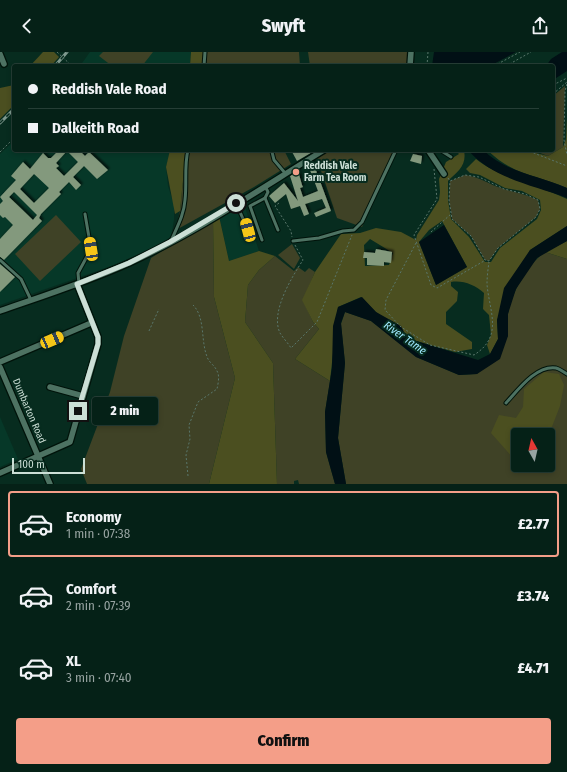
<!DOCTYPE html>
<meta charset="utf-8">
<style>
body{margin:0;font-family:"Fira Sans Condensed",sans-serif;background:#0e2920;color:#f1f3f6;height:100vh;display:flex;flex-direction:column;font-size:15px;white-space:nowrap}
*{box-sizing:border-box;margin:0}
p{font-size:13px;color:#97a3a1}
.icon{flex:none;width:22px;height:22px;fill:none;stroke:currentColor;stroke-width:2;stroke-linecap:round;stroke-linejoin:round}
.map{position:relative;height:432px;overflow:hidden}
.panel{display:flex;flex-direction:column;background:#052117;flex:1}
.panel>*{flex:none}
.banner{position:absolute;left:12px;top:12px;width:543px;height:88px;border-radius:4px;box-shadow:0 2px 6px #0003,0 0 0 1px #263e36;display:grid;align-content:center;height:88px;padding:0 16px;background:#052117}
.needle{width:26px;rotate:352deg}
.controls{position:absolute;left:511px;top:376px;display:grid;gap:8px}
.controls a{display:grid;place-items:center;width:44px;height:44px;border-radius:4px;background:#052117;box-shadow:0 2px 6px #0003,0 0 0 1px #263e36;font-size:20px}
.scale{position:absolute;left:12px;bottom:10px;width:73px;box-sizing:border-box;padding-left:4px;border:2px solid #ccdfd6;border-top:0;font-size:11px;line-height:14px;white-space:nowrap;color:#ccdfd6;-webkit-text-stroke:3px #072c1f;paint-order:stroke}
.end{position:absolute;width:18px;height:18px;margin:-9px;border:5px solid #ccdfd6;background:#111;box-shadow:0 0 0 2px #111}
.from{border-radius:50%}
.bubble{position:absolute;height:28px;border-radius:4px;background:#052117;box-shadow:0 2px 6px #0003,0 0 0 1px #263e36;font-size:13px;font-weight:800;line-height:28px;text-align:center}
.car{position:absolute;width:12px;height:24px;margin:-12px -6px;border-radius:5px;box-shadow:0 0 3px 1px #0007;background:linear-gradient(#f5c518 24%,#345 0 40%,#f5c518 0 76%,#345 0 86%,#f5c518 0)}
.banner b{display:flex;align-items:center;gap:14px;height:38px;font-size:15px}
.banner b+b{border-top:1px solid #263e36}
.banner i{width:10px;height:10px;background:#f1f3f6}
ul{padding:7px 0 0;list-style:none}
li{display:flex;align-items:center;gap:12px;height:66px;margin:0 8px 6px;padding:0 8px;border:2px solid transparent;border-radius:4px}
li div{flex:1}
li b{display:block;font-size:15px}
li em{font-style:normal;font-weight:800}
li.active{border-color:#f49e88}
li>.icon{width:36px;height:36px;stroke-width:1.5}
.action{display:flex;gap:8px;margin-top:auto;padding:8px 16px}
.action a{flex:1;height:46px;border-radius:4px;background:#f49e88;color:#111;font-size:16px;font-weight:800;line-height:46px;text-align:center}
header{display:flex;justify-content:space-between;align-items:center;height:52px;padding:0 16px;background:#052117;font-size:18px;font-weight:800}
.map>svg:first-child{display:block}
</style>
<header><svg class="icon" aria-label="back" viewBox="0 0 24 24"><path d="M15 5l-7 7 7 7"/></svg>Swyft<svg class="icon" aria-label="share" viewBox="0 0 24 24"><path d="M12 15V3M7 8l5-5 5 5M5 13v7h14v-7"/></svg></header>
<div class="map">
<svg width="567" height="432" viewBox="0 0 567 432">
<defs>
<filter id="shadow"><feDropShadow dx="2" dy="-2" stdDeviation="1" flood-color="#0009"/></filter>
</defs>
<rect width="100%" height="100%" fill="#072c1f"/>
<!-- built -->
<g fill="#063828">
<path d="M90,0H191L190,14H80Z"/>
<path d="M14,89V98H170L166,115L168,134L174,153V168L171,185L137,205L0,253V102Z"/>
<path d="M243,149L259,199L229,209L219,164Z"/>
<path d="M0,365L18,407L0,415Z"/>
</g>
<!-- green -->
<g fill="#3f4226" fill-rule="evenodd">
<path d="M103,0H153L142,14H112L99,4Z"/>
<path d="M205,0H299L300,14H203Z"/>
<path d="M308,0H409V14H310Z"/>
<path d="M565,34L563,95L548,104L532,98H553V44Z"/>
<path d="M186,98H284L291,112L254,135L176,178L180,159Z"/>
<path d="M327,98H396L362,175L337,166L316,104Z"/>
<path d="M465,123C481,125 489,133 504,137C516,141 526,142 538,148L540,157L536,165L498,196L489,209L485,208L471,184L452,167L449,148L450,129Z"/>
<path d="M56,163L81,190L40,229L15,202Z"/>
<path d="M213,168L214,245L235,326L209,432H87L81,417L110,340L124,284L151,206Z"/>
<path d="M292,192L300,206L294,217L278,203Z"/>
<path d="M545,200L567,207V432H346L338,386L345,311L341,272L345,260L371,269L416,305L459,323L477,322L508,284C508,277 507,269 508,262C512,240 527,213 545,200ZM518,383H548V413H518Z"/>
<path d="M275,204L294,219L298,215L305,220L309,216L315,220L303,248L313,270L319,277L295,307L330,329L325,360L326,400L335,432H299L298,428L294,429V432H277L273,311L245,270L248,233L259,218Z"/>
</g>
<!-- forest -->
<g fill="#4b4f20" fill-rule="evenodd">
<path d="M43,0H54L59,5L51,14H30Z"/>
<path d="M191,0H205L203,14H190Z"/>
<path d="M14,33V53L0,67V36Z"/>
<path d="M567,66V136C535,122 516,125 487,98H524L548,104L563,95L566,87Z"/>
<path d="M170,98H186L180,159L175,162L166,115Z"/>
<path d="M455,98H464C467,114 458,119 448,129V148L451,167L469,185L485,210H491L500,196L537,167L541,158L540,148L522,139L505,136L480,123L470,121L466,117L476,107C503,128 537,132 567,147V174L530,198L497,268L498,287L490,302L487,293L491,283L489,263L483,257L484,241C475,233 463,228 451,230V234L458,240L457,249L446,260V272L472,290V297L455,300L413,288L376,260L361,245L338,255L330,329L295,307L319,277L313,270L302,248L315,220L341,182L360,181L376,176L401,180L416,188L417,183L439,148L440,140L439,127L446,110L459,102ZM442,169L467,215L436,233L419,190L429,178ZM370,187L393,201L389,213L365,214L364,193Z"/>
<path d="M219,164L229,209L259,199L275,204L259,218L248,233L245,270L273,311L277,432H209L235,326L214,245L213,168Z"/>
<path d="M567,189V207L545,200Z"/>
<path d="M544,320L559,322L564,333L560,354L548,385V383H518V408L513,406L491,381L499,363L516,366L523,355L524,337Z"/>
</g>
<!-- water -->
<g fill="#011015">
<path d="M434,0H516L490,14H432Z"/>
<path d="M562,0H567V19L553,28V14H546L551,7Z"/>
<path d="M468,98H483C507,121 538,123 567,136V146C533,133 493,127 468,98Z"/>
<path d="M444,173L467,215L436,233L419,190Z"/>
<path d="M567,174V189L537,206L516,237L508,262V284L500,307L477,322L459,323L416,305L371,269L345,260L341,271L345,311L338,386L346,432H335L326,400L325,360L332,316L333,274L338,255L362,245L376,260L401,274L405,282L413,288L478,308L490,302L498,287L497,268L504,236L530,198Z"/>
</g>
<!-- building -->
<g fill="#83997d" fill-rule="evenodd" filter="url(#shadow)">
<path d="M59,98H79L85,104L89,100L108,118L97,127L84,114L73,125L81,133L76,138L69,130L59,140L61,142L41,162L39,166L42,169L4,208L0,205V187L13,173L5,165L3,166L0,163V152L3,149L0,145L16,128L11,124L23,110L30,117L43,101L48,106H51ZM67,99L78,110L64,124L56,116L59,114L56,111ZM34,122L49,136L34,151L20,137ZM14,140L37,163L33,168L9,145Z"/>
<path d="M291,98H316L297,109Z"/>
<path d="M413,102L422,104L421,112L410,109Z"/>
<path d="M313,110L331,159L316,165L314,161L326,156L322,147L305,152L309,162L304,164L300,154L291,157L286,142L275,151L269,144L284,131L298,149L290,124L298,119L302,133L303,135L300,136L303,145L318,139L308,113Z"/>
<path d="M376,197L392,200L391,211L384,210V214L367,213V206H363L364,200L375,201Z"/>
<path d="M0,212L15,225L0,240Z"/>
</g>
<g fill="none" stroke-linecap="round" stroke-linejoin="round">
<defs>
<g id="lane">
<path d="M204,14L205,0"/>
<path d="M440,98L451,105"/>
<path d="M272,100L274,108L285,121"/>
<path d="M265,134L268,140L265,146L278,178"/>
<path d="M236,151L248,178"/>
<path d="M262,188L250,154L265,146"/>
<path d="M171,189C177,175 184,163 185,148C187,131 184,114 188,98"/>
<path d="M293,189L319,186L343,179L354,178L362,170L396,98"/>
<path d="M0,208L21,227L31,248"/>
<path d="M79,232L78,221L91,197L85,162"/>
<path d="M506,351C518,338 536,313 556,316C559,317 564,320 567,322"/>
</g>
<g id="street">
<path d="M0,2L4,12"/>
<path d="M410,14L411,0"/>
<path d="M428,98L444,122"/>
<path d="M0,259C43,244 87,230 129,211C197,180 260,137 324,98"/>
<path d="M0,310L91,271"/>
<path d="M0,315L50,432"/>
<path d="M50,335L83,344"/>
<path d="M0,421L70,390L98,292V285L77,232"/>
</g>
</defs>
<!-- lane casing -->
<use href="#lane" stroke="#00130a" stroke-width="5"/>
<!-- street casing -->
<use href="#street" stroke="#00130a" stroke-width="8"/>
<!-- path -->
<g stroke="#5a776c" stroke-width="1" stroke-dasharray="2 2" stroke-linecap="butt">
<path d="M427,14L428,0"/>
<path d="M494,14L520,0"/>
<path d="M506,14L531,0"/>
<path d="M567,32L565,39L564,88L567,103"/>
<path d="M553,33L567,26"/>
<path d="M553,42L567,30"/>
<path d="M526,98L567,114"/>
<path d="M0,100L14,86"/>
<path d="M434,117L437,147L414,183L431,233L437,236L484,209"/>
<path d="M448,126L450,129L465,123L479,125L504,137L525,142L538,148L540,157L536,165L498,196L489,209L485,208L471,184L452,167L449,148L450,129"/>
<path d="M279,151L275,154L291,179L292,185"/>
<path d="M431,180L451,162"/>
<path d="M416,191L386,248L385,258L401,275L430,293L474,303C504,284 489,259 487,232C487,225 488,217 489,210"/>
<path d="M295,193L303,208C292,225 270,260 280,281C283,286 288,291 291,296L317,270L352,183"/>
<path d="M149,279L159,257"/>
<path d="M188,424L186,403L190,387L189,373L198,350L217,337C218,332 220,324 217,319C215,314 210,311 208,307C200,290 206,266 193,253"/>
</g>
<!-- lane -->
<use href="#lane" stroke="#4d7262" stroke-width="3"/>
<!-- street -->
<use href="#street" stroke="#4d7262" stroke-width="5.5"/>
<defs>
<g id="rail">
<path d="M55,14L67,0"/>
<path d="M0,71L14,57"/>
</g>
</defs>
<!-- rail casing -->
<use href="#rail" stroke="#7f998e" stroke-width="3"/>
<!-- rail -->
<use href="#rail" stroke="#072c1f" stroke-width="1.5" stroke-dasharray="4.5" stroke-linecap="butt"/>
<!-- path-bridge -->
<path stroke="#5a776c" stroke-width="1" stroke-dasharray="2 2" stroke-linecap="butt" d="M57,0L72,14"/>
</g>
<g fill="none" stroke-linecap="round" stroke-linejoin="round">
<!-- route -->
<path stroke="#ccdfd6" stroke-width="5" d="M78,359L98,292V285L77,232L129,211L170,190L236,151"/>
</g>
<!-- markers -->
<circle fill="#f49e88" stroke="#072c1f" stroke-width="1.5" cx="296" cy="120" r="4"/>
<g text-anchor="middle" dominant-baseline="central" stroke-width="4" stroke-linejoin="round" paint-order="stroke">
<!-- poi labels -->
<g font-size="10" font-weight="bold" fill="#ccdfd6" stroke="#072c1f" text-anchor="start">
<text x="304" y="114">Reddish Vale<tspan x="304" dy="12">Farm Tea Room</tspan></text>
</g>
<!-- street labels -->
<g font-size="10" fill="#ccdfd6" stroke="#072c1f">
<text transform="translate(29 359) rotate(67)">Dumbarton Road</text>
</g>
<!-- water labels -->
<g font-size="11" font-style="italic" fill="#9fe9fe" stroke="#072c1f">
<text transform="translate(405 286) rotate(35)">River Tame</text>
</g>
</g>
</svg>
<div class="controls">
<a><svg class="needle" viewBox="-14 -14 28 28"><path d="M0-13l5 13h-10z" fill="#e53935"/><path d="M0 13l5-13h-10z" fill="#97a3a1"/></svg></a>
</div>
<div class="scale">100 m</div>
<i class="end from" style="left:236px;top:151px"></i>
<i class="end" style="left:78px;top:359px"></i>
<div class="bubble" style="left:92px;top:345px;width:66px">2 min</div>
<i class="car" style="left:248px;top:178px;rotate:345deg"></i>
<i class="car" style="left:91px;top:197px;rotate:351deg"></i>
<i class="car" style="left:52px;top:288px;rotate:67deg"></i>
<div class="banner">
<b><i class="from"></i>Reddish Vale Road</b>
<b><i></i>Dalkeith Road</b>
</div>
</div>
<section class="panel">
<ul>
<li class="active"><svg class="icon" aria-label="car" viewBox="0 0 24 24"><path d="M5 17H2v-5l4-1 3-4h7l3 4 3 1v5h-3M9 17h6M6 11h13"/><circle cx="7" cy="17" r="2"/><circle cx="17" cy="17" r="2"/></svg><div><b>Economy</b><p>1 min · 07:38</p></div><em>£2.77</em></li>
<li><svg class="icon" aria-label="car" viewBox="0 0 24 24"><path d="M5 17H2v-5l4-1 3-4h7l3 4 3 1v5h-3M9 17h6M6 11h13"/><circle cx="7" cy="17" r="2"/><circle cx="17" cy="17" r="2"/></svg><div><b>Comfort</b><p>2 min · 07:39</p></div><em>£3.74</em></li>
<li><svg class="icon" aria-label="car" viewBox="0 0 24 24"><path d="M5 17H2v-5l4-1 3-4h7l3 4 3 1v5h-3M9 17h6M6 11h13"/><circle cx="7" cy="17" r="2"/><circle cx="17" cy="17" r="2"/></svg><div><b>XL</b><p>3 min · 07:40</p></div><em>£4.71</em></li>
</ul>
<div class="action"><a>Confirm</a></div>
</section>
